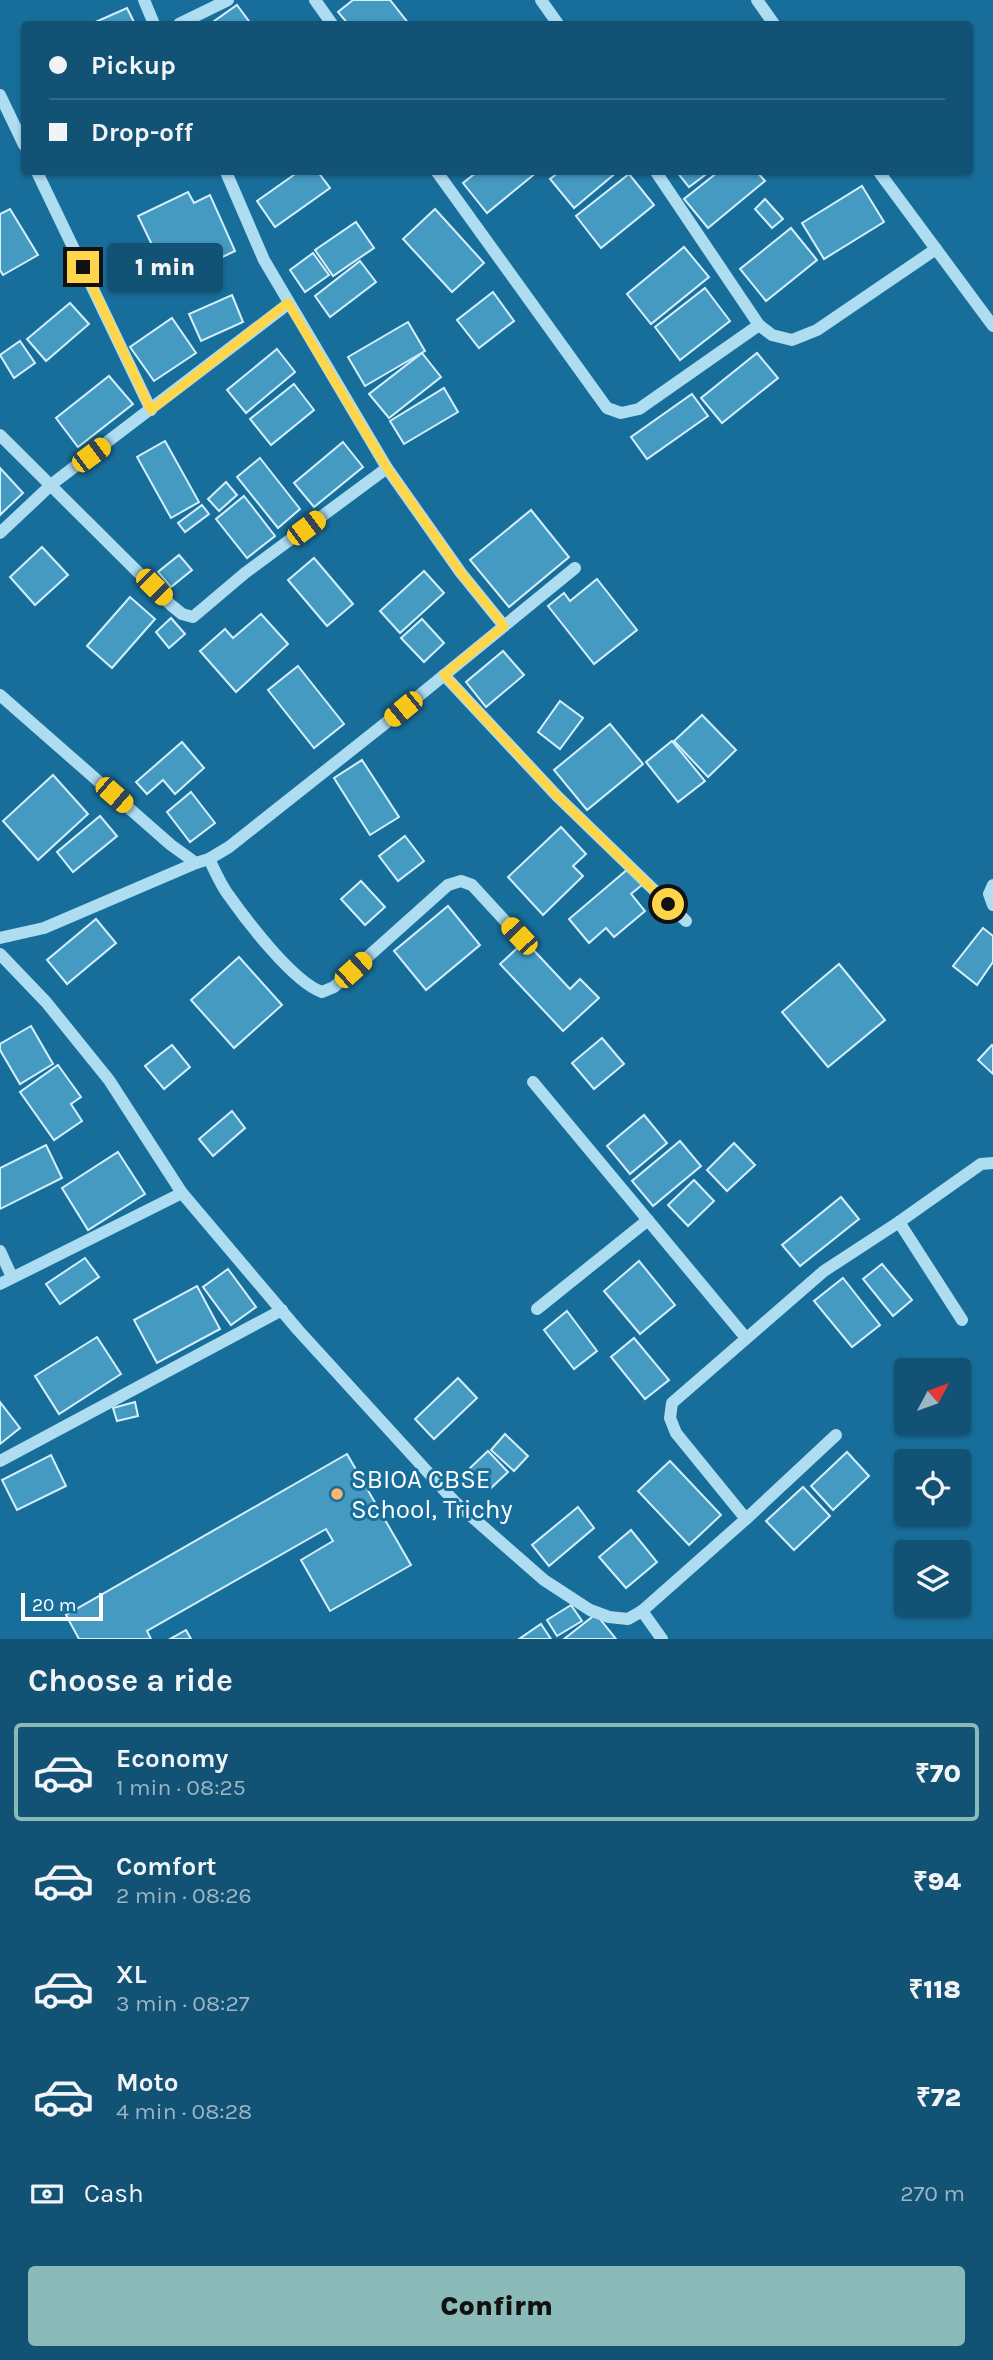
<!DOCTYPE html>
<meta charset="utf-8">
<style>
body{margin:0;font-family:Karla,sans-serif;background:#1b5879;color:#f1f3f6;height:100vh;display:flex;flex-direction:column;font-size:26px;white-space:nowrap}
*{box-sizing:border-box;margin:0}
p{font-size:23px;color:#9cb6c5}
.icon{flex:none;width:38px;height:38px;fill:none;stroke:currentColor;stroke-width:2;stroke-linecap:round;stroke-linejoin:round}
.map{position:relative;height:1639px;overflow:hidden}
.details{display:flex;flex-direction:column;background:#125274;flex:1}
.details>*{flex:none}
.top-card{position:absolute;left:21px;top:21px;width:952px;height:154px;border-radius:7px;box-shadow:0 2px 5px #0004;display:grid;align-content:center;height:154px;padding:0 28px;background:#125274}
.needle{width:46px;rotate:49deg}
.tools{position:absolute;left:894px;top:1358px;display:grid;gap:14px}
.tools a{display:grid;place-items:center;width:77px;height:77px;border-radius:7px;background:#125274;box-shadow:0 2px 5px #0004;font-size:35px}
.scale{position:absolute;left:21px;bottom:18px;width:82px;box-sizing:border-box;padding-left:7px;border:4px solid #fff;border-top:0;font-size:19px;line-height:24px;white-space:nowrap;color:#fff;-webkit-text-stroke:5px #186e9a;paint-order:stroke}
.end{position:absolute;width:32px;height:32px;margin:-16px;border:9px solid #ffd54a;background:#111;box-shadow:0 0 0 4px #111}
.from{border-radius:50%}
.bubble{position:absolute;height:49px;border-radius:7px;background:#125274;box-shadow:0 2px 5px #0004;font-size:23px;font-weight:800;line-height:49px;text-align:center}
.car{position:absolute;width:21px;height:42px;margin:-21px -10px;border-radius:9px;box-shadow:0 0 5px 2px #0007;background:linear-gradient(#f5c518 24%,#345 0 40%,#f5c518 0 76%,#345 0 86%,#f5c518 0)}
.top-card b{display:flex;align-items:center;gap:24px;height:66px;font-size:26px}
.top-card b+b{border-top:2px solid #316986}
.top-card i{width:18px;height:18px;background:#f1f3f6}
ul{padding:0;list-style:none}
li{display:flex;align-items:center;gap:21px;height:98px;margin:0 14px 10px;padding:0 14px;border:4px solid transparent;border-radius:7px}
li div{flex:1}
li b{display:block;font-size:26px}
li em{font-style:normal;font-weight:800}
li.on{border-color:#8bbbb9}
li>.icon{width:63px;height:63px;stroke-width:1.5}
h2{padding:0 28px;font-size:32px;line-height:84px}
.pay{display:flex;align-items:center;gap:18px;height:77px;padding:0 28px;font-size:26px}
.pay p{margin-inline-start:auto}
.button{display:flex;gap:14px;margin-top:auto;padding:14px 28px}
.button a{flex:1;height:80px;border-radius:7px;background:#8bbbb9;color:#111;font-size:28px;font-weight:800;line-height:80px;text-align:center}
.map>svg:first-child{display:block}
</style>
<div class="map">
<svg width="993" height="1639" viewBox="0 0 993 1639">
<rect width="100%" height="100%" fill="#186e9a"/>
<!-- building -->
<g fill="#459ac2" stroke="#d5f0fc" stroke-width="2">
<path d="M353,0H390L409,24H348L338,12Z"/>
<path d="M237,5L251,24H210Z"/>
<path d="M127,8L135,24H91Z"/>
<path d="M298,172H318L330,188L275,227L257,201Z"/>
<path d="M477,172H537L487,213L463,183Z"/>
<path d="M559,172H617L574,208L550,179Z"/>
<path d="M677,172H709L689,187Z"/>
<path d="M718,172H757L765,181L708,228L684,199Z"/>
<path d="M629,174L654,205L601,248L576,216Z"/>
<path d="M862,186L884,222L824,259L802,223Z"/>
<path d="M188,192L194,203L210,195L235,251L170,282L138,216Z"/>
<path d="M765,199L783,219L772,228L755,209Z"/>
<path d="M10,209L38,255L3,275L0,270V214Z"/>
<path d="M435,209L484,263L452,292L403,239Z"/>
<path d="M356,222L374,248L333,276L315,250Z"/>
<path d="M791,228L817,260L766,301L740,269Z"/>
<path d="M684,247L709,277L651,324L627,294Z"/>
<path d="M313,253L329,275L305,292L290,270Z"/>
<path d="M360,261L376,282L330,317L315,296Z"/>
<path d="M705,288L730,321L680,360L655,327Z"/>
<path d="M493,292L514,321L479,348L457,320Z"/>
<path d="M232,295L243,322L201,341L189,314Z"/>
<path d="M70,303L89,324L46,361L27,339Z"/>
<path d="M172,318L196,353L154,381L130,347Z"/>
<path d="M408,322L425,351L365,386L348,357Z"/>
<path d="M20,341L35,363L14,378L0,355Z"/>
<path d="M277,349L295,372L246,413L227,390Z"/>
<path d="M422,353L441,377L389,418L369,394Z"/>
<path d="M757,353L778,378L722,423L701,398Z"/>
<path d="M109,376L133,404L78,447L56,418Z"/>
<path d="M294,384L314,410L271,445L250,419Z"/>
<path d="M444,388L458,412L404,444L390,421Z"/>
<path d="M692,394L708,416L647,459L631,437Z"/>
<path d="M165,441L199,502L171,518L137,457Z"/>
<path d="M343,442L363,467L314,507L294,483Z"/>
<path d="M260,458L300,509L278,528L237,477Z"/>
<path d="M0,468L23,493L0,515Z"/>
<path d="M226,482L237,495L219,511L208,499Z"/>
<path d="M244,496L275,536L247,558L216,519Z"/>
<path d="M202,505L209,514L185,532L178,523Z"/>
<path d="M531,510L569,557L509,607L470,560Z"/>
<path d="M42,547L68,575L35,605L10,577Z"/>
<path d="M179,555L192,570L171,587L158,572Z"/>
<path d="M314,558L353,604L327,626L288,580Z"/>
<path d="M424,571L444,593L400,633L380,611Z"/>
<path d="M597,579L637,630L594,664L548,606L564,593L570,601Z"/>
<path d="M130,597L155,619L112,668L87,646Z"/>
<path d="M261,614L288,644L236,692L200,651L225,629L233,638Z"/>
<path d="M171,618L185,634L169,648L156,632Z"/>
<path d="M422,619L444,643L424,662L401,638Z"/>
<path d="M503,651L524,675L486,707L466,682Z"/>
<path d="M298,666L344,724L314,748L268,690Z"/>
<path d="M560,701L583,718L560,749L538,732Z"/>
<path d="M702,715L736,750L708,777L674,741Z"/>
<path d="M610,724L643,764L587,810L554,770Z"/>
<path d="M672,741L705,781L678,802L646,762Z"/>
<path d="M182,742L204,768L175,794L163,780L147,794L136,782Z"/>
<path d="M362,760L399,817L370,835L334,778Z"/>
<path d="M53,775L88,814L38,860L3,821Z"/>
<path d="M191,792L215,823L190,842L167,812Z"/>
<path d="M100,816L117,836L73,872L57,852Z"/>
<path d="M561,827L586,854L573,866L583,876L543,915L508,877Z"/>
<path d="M405,836L424,861L398,881L379,856Z"/>
<path d="M628,869L642,885L631,894L645,911L614,937L606,928L589,943L569,919Z"/>
<path d="M361,881L385,907L365,925L341,899Z"/>
<path d="M448,906L480,945L426,990L394,951Z"/>
<path d="M96,919L116,943L67,984L47,960Z"/>
<path d="M983,928L993,936V962L977,985L953,966Z"/>
<path d="M525,941L570,989L580,979L599,998L563,1031L500,964Z"/>
<path d="M239,957L282,1005L234,1048L191,1000Z"/>
<path d="M839,964L885,1020L828,1067L782,1012Z"/>
<path d="M31,1026L53,1064L20,1084L0,1050V1044Z"/>
<path d="M602,1038L624,1064L594,1089L572,1063Z"/>
<path d="M172,1045L190,1067L164,1089L145,1066Z"/>
<path d="M992,1045L993,1046V1074L978,1060Z"/>
<path d="M58,1065L81,1097L71,1104L82,1121L54,1140L20,1092Z"/>
<path d="M232,1111L245,1128L213,1156L199,1139Z"/>
<path d="M644,1115L667,1143L630,1174L607,1146Z"/>
<path d="M680,1141L701,1166L653,1206L632,1181Z"/>
<path d="M734,1143L755,1165L727,1191L707,1170Z"/>
<path d="M46,1145L62,1178L0,1209V1168Z"/>
<path d="M118,1152L145,1194L88,1230L62,1188Z"/>
<path d="M694,1180L714,1201L688,1226L668,1205Z"/>
<path d="M841,1197L859,1219L800,1266L782,1245Z"/>
<path d="M85,1258L99,1277L60,1304L46,1284Z"/>
<path d="M639,1261L675,1305L640,1334L604,1291Z"/>
<path d="M882,1264L912,1300L893,1316L863,1279Z"/>
<path d="M228,1269L256,1307L231,1325L203,1287Z"/>
<path d="M843,1278L880,1325L852,1347L814,1301Z"/>
<path d="M197,1286L220,1329L157,1363L134,1320Z"/>
<path d="M567,1311L597,1351L574,1369L544,1330Z"/>
<path d="M97,1337L121,1374L59,1414L35,1376Z"/>
<path d="M634,1338L669,1380L645,1399L611,1357Z"/>
<path d="M458,1378L477,1398L434,1439L415,1419Z"/>
<path d="M0,1402L20,1428L0,1444Z"/>
<path d="M135,1402L138,1416L117,1421L113,1408Z"/>
<path d="M505,1434L528,1456L514,1471L491,1450Z"/>
<path d="M488,1451L508,1472L490,1489L470,1468Z"/>
<path d="M847,1452L869,1476L833,1510L811,1486Z"/>
<path d="M347,1454L411,1565L330,1611L301,1560L333,1541L326,1529L147,1631L151,1639H79L66,1615Z"/>
<path d="M51,1455L66,1486L17,1510L2,1480Z"/>
<path d="M670,1461L721,1515L689,1545L638,1491Z"/>
<path d="M803,1487L830,1516L794,1550L766,1521Z"/>
<path d="M578,1507L594,1528L549,1566L532,1545Z"/>
<path d="M631,1530L657,1562L626,1588L599,1557Z"/>
<path d="M571,1605L582,1621L557,1636L547,1620Z"/>
<path d="M596,1614L616,1639H564Z"/>
<path d="M541,1624L551,1639H519Z"/>
<path d="M186,1630L191,1639H170Z"/>
</g>
<g fill="none" stroke-linecap="round" stroke-linejoin="round">
<!-- minor -->
<g stroke="#aedcf1" stroke-width="12">
<path d="M144,0L154,24"/>
<path d="M315,0L332,24"/>
<path d="M541,0L558,24"/>
<path d="M757,0L774,24"/>
<path d="M179,24L228,0"/>
<path d="M0,95L24,145"/>
<path d="M37,172L151,410"/>
<path d="M226,172L264,260L387,468L461,573L504,626"/>
<path d="M437,172L607,408L621,413L639,409L759,325"/>
<path d="M656,172L759,325L772,335L792,340L817,330L936,249"/>
<path d="M879,172L993,326"/>
<path d="M0,435L171,605L182,614L193,617L245,573L387,468"/>
<path d="M0,533L52,484L288,304"/>
<path d="M444,675L557,796L686,921"/>
<path d="M0,695L171,845L196,863L209,859L229,847L382,726L575,568"/>
<path d="M209,859C215,871 220,883 227,893C246,920 293,982 322,992L334,987L448,885L461,881L472,885L519,936"/>
<path d="M993,885L989,894L993,905"/>
<path d="M0,938L44,928L196,863"/>
<path d="M0,954L46,1002L109,1080L182,1193L298,1330L455,1502L544,1580L590,1610L609,1617L628,1619L642,1611L746,1519L836,1435"/>
<path d="M533,1082L746,1338"/>
<path d="M899,1222L962,1320"/>
<path d="M0,1251L12,1277"/>
<path d="M0,1284L182,1193"/>
<path d="M537,1309L648,1220"/>
<path d="M0,1461L282,1310"/>
<path d="M746,1519L676,1433L670,1418L672,1403L824,1271L899,1222L981,1164L993,1163"/>
<path d="M642,1611L662,1639"/>
</g>
</g>
<g fill="none" stroke-linecap="round" stroke-linejoin="round">
<!-- route -->
<path stroke="#ffd54a" stroke-width="9" d="M83,267L151,410L288,303L387,468L461,573L504,626L444,675L557,796L668,904"/>
</g>
<!-- markers -->
<circle fill="#ffb56e" stroke="#186e9a" stroke-width="2.5" cx="337" cy="1494" r="7"/>
<g text-anchor="middle" dominant-baseline="central" stroke-width="6" stroke-linejoin="round" paint-order="stroke">
<!-- poi labels -->
<g font-size="26" fill="#fff" stroke="#186e9a" text-anchor="start">
<text x="351" y="1479">SBIOA CBSE<tspan x="351" dy="30">School, Trichy</tspan></text>
</g>
</g>
</svg>
<div class="tools">
<a><svg class="needle" viewBox="-14 -14 28 28"><path d="M0-13l5 13h-10z" fill="#e53935"/><path d="M0 13l5-13h-10z" fill="#9cb6c5"/></svg></a>
<a><svg class="icon" aria-label="locate" viewBox="0 0 24 24"><circle cx="12" cy="12" r="6"/><path d="M12 2v4M12 18v4M2 12h4M18 12h4"/></svg></a>
<a><svg class="icon" aria-label="layers" viewBox="0 0 24 24"><path d="M12 4l9 5-9 5-9-5zM3 14l9 5 9-5"/></svg></a>
</div>
<div class="scale">20 m</div>
<i class="end from" style="left:668px;top:904px"></i>
<i class="end" style="left:83px;top:267px"></i>
<div class="bubble" style="left:107px;top:243px;width:116px">1 min</div>
<i class="car" style="left:91px;top:455px;rotate:53deg"></i>
<i class="car" style="left:306px;top:528px;rotate:53deg"></i>
<i class="car" style="left:154px;top:587px;rotate:135deg"></i>
<i class="car" style="left:403px;top:709px;rotate:231deg"></i>
<i class="car" style="left:114px;top:795px;rotate:131deg"></i>
<i class="car" style="left:519px;top:936px;rotate:317deg"></i>
<i class="car" style="left:353px;top:970px;rotate:48deg"></i>
<div class="top-card">
<b><i class="from"></i>Pickup</b>
<b><i></i>Drop-off</b>
</div>
</div>
<section class="details">
<h2>Choose a ride</h2>
<ul>
<li class="on"><svg class="icon" aria-label="car" viewBox="0 0 24 24"><path d="M5 17H2v-5l4-1 3-4h7l3 4 3 1v5h-3M9 17h6M6 11h13"/><circle cx="7" cy="17" r="2"/><circle cx="17" cy="17" r="2"/></svg><div><b>Economy</b><p>1 min · 08:25</p></div><em>₹70</em></li>
<li><svg class="icon" aria-label="car" viewBox="0 0 24 24"><path d="M5 17H2v-5l4-1 3-4h7l3 4 3 1v5h-3M9 17h6M6 11h13"/><circle cx="7" cy="17" r="2"/><circle cx="17" cy="17" r="2"/></svg><div><b>Comfort</b><p>2 min · 08:26</p></div><em>₹94</em></li>
<li><svg class="icon" aria-label="car" viewBox="0 0 24 24"><path d="M5 17H2v-5l4-1 3-4h7l3 4 3 1v5h-3M9 17h6M6 11h13"/><circle cx="7" cy="17" r="2"/><circle cx="17" cy="17" r="2"/></svg><div><b>XL</b><p>3 min · 08:27</p></div><em>₹118</em></li>
<li><svg class="icon" aria-label="car" viewBox="0 0 24 24"><path d="M5 17H2v-5l4-1 3-4h7l3 4 3 1v5h-3M9 17h6M6 11h13"/><circle cx="7" cy="17" r="2"/><circle cx="17" cy="17" r="2"/></svg><div><b>Moto</b><p>4 min · 08:28</p></div><em>₹72</em></li>
</ul>
<div class="pay"><svg class="icon" aria-label="cash" viewBox="0 0 24 24"><path d="M3 7h18v10H3z"/><circle cx="12" cy="12" r="2"/></svg>Cash<p>270 m</p></div>
<div class="button"><a>Confirm</a></div>
</section>
